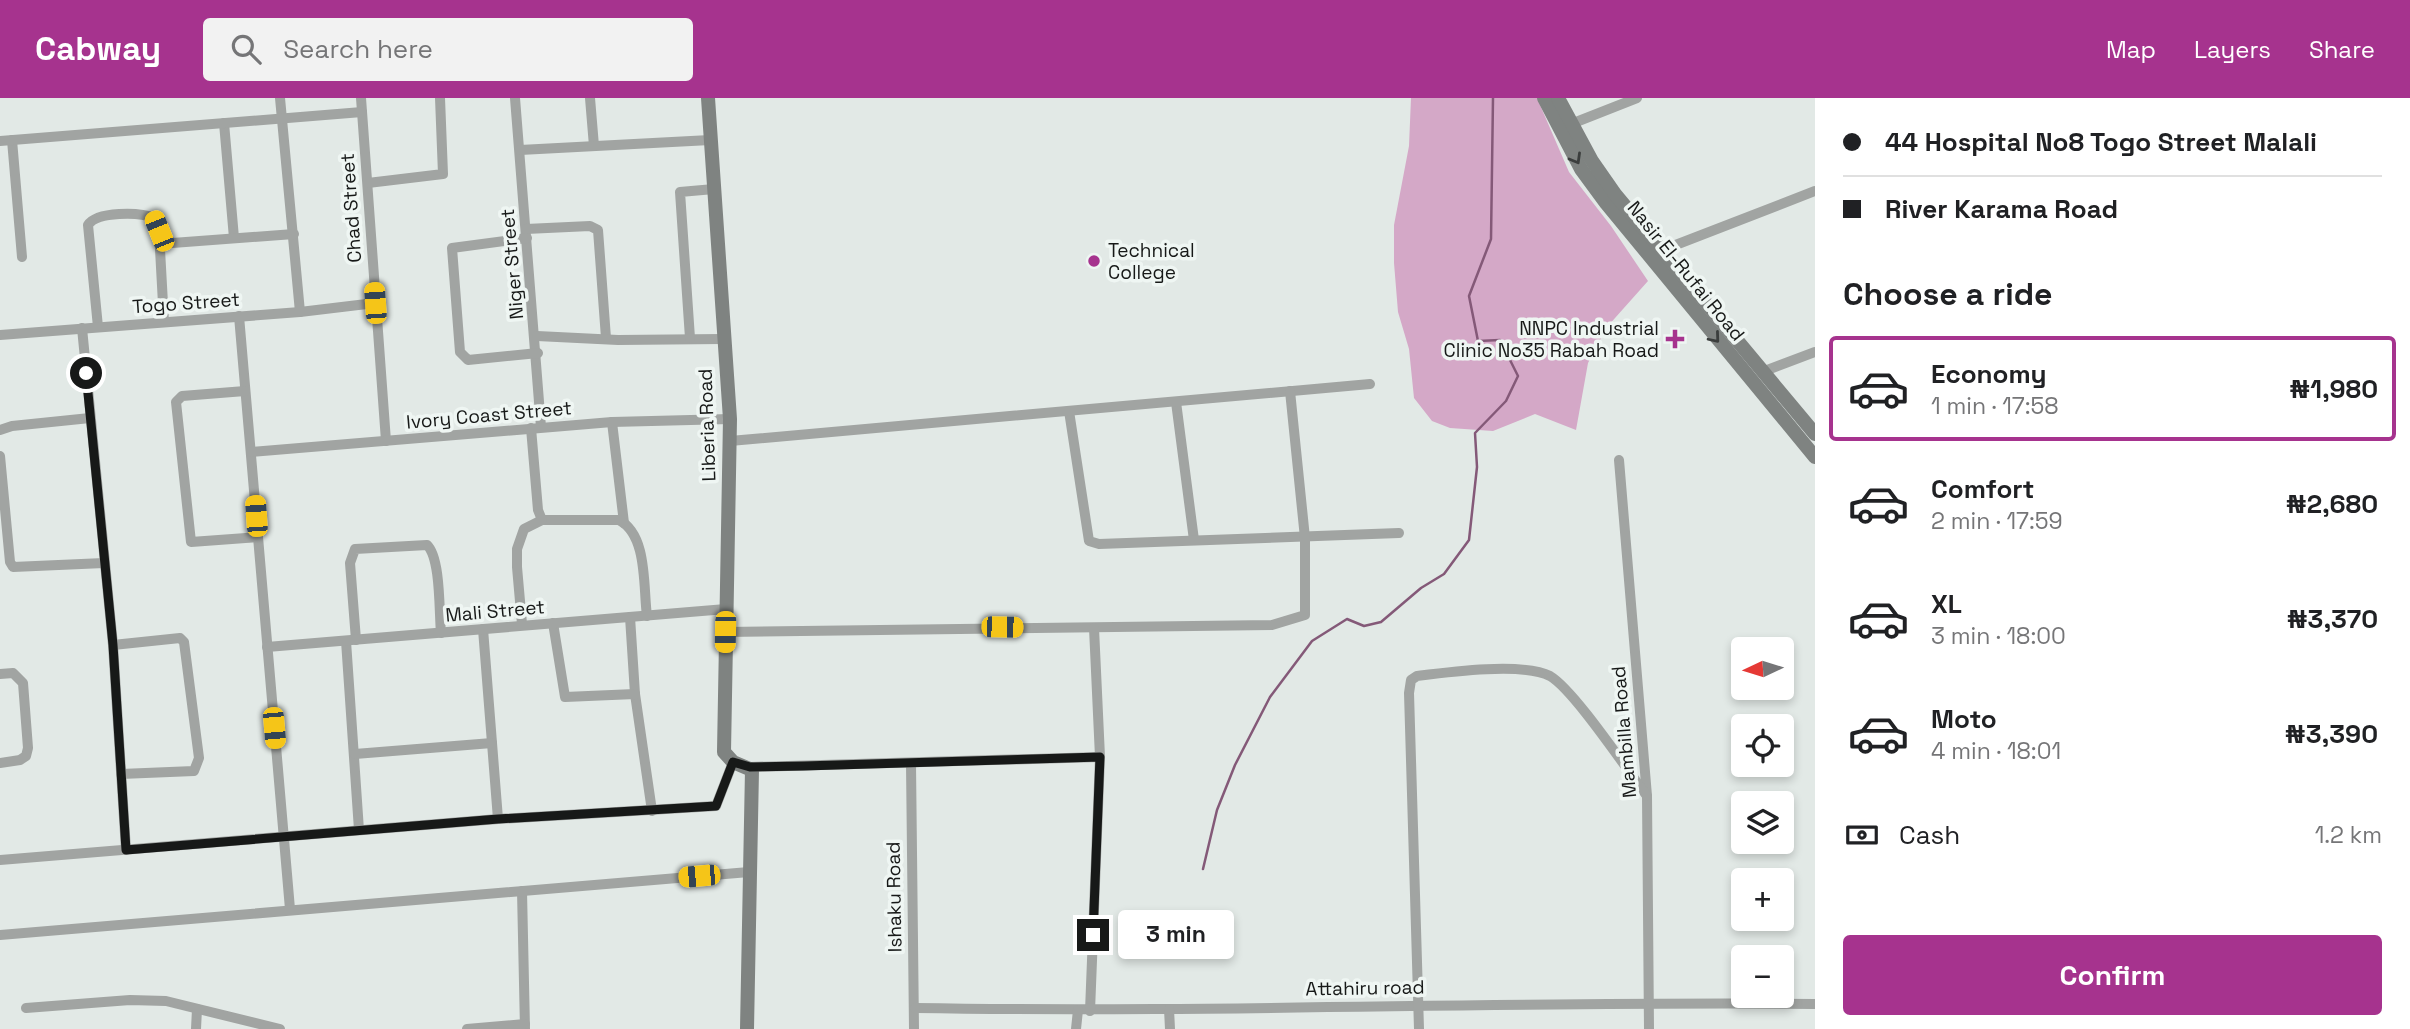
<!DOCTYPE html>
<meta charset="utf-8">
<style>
body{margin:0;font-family:"Space Grotesk",sans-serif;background:#f2f2f2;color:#202124;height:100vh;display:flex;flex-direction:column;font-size:26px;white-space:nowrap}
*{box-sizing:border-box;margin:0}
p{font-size:23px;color:#757577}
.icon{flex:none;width:38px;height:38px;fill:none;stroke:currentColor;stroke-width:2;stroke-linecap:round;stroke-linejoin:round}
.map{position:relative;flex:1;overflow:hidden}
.details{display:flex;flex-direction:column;background:#fff;width:595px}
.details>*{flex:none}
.guide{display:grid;align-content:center;height:154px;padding:0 28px;background:#fff}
.needle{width:46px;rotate:266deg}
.fabs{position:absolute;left:1731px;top:539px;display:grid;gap:14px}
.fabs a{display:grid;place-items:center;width:63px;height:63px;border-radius:7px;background:#fff;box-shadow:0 4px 10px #0003;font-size:35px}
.end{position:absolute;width:32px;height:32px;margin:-16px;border:9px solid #171918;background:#fff;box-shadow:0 0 0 4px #fff}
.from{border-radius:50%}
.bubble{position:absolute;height:49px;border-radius:7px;background:#fff;box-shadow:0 4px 10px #0003;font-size:23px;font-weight:600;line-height:49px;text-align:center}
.car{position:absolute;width:21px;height:42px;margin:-21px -10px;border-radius:9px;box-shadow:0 0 5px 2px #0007;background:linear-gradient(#f5c518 24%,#345 0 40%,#f5c518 0 76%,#345 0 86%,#f5c518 0)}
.guide b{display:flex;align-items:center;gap:24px;height:66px;font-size:26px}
.guide b+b{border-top:2px solid #e0e0e0}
.guide i{width:18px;height:18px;background:#202124}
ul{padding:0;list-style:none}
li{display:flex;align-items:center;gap:21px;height:105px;margin:0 14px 10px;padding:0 14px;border:4px solid transparent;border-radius:7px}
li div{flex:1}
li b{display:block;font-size:26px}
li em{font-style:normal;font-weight:600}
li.current{border-color:#a6338e}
li>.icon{width:63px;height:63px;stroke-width:1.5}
h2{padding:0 28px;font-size:32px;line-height:84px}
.pay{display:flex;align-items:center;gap:18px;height:77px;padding:0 28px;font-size:26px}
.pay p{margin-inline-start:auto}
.primary-button{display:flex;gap:14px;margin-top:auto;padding:14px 28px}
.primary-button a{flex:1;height:80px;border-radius:7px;background:#a6338e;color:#fff;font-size:28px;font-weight:600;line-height:80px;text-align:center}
header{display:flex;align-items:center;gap:42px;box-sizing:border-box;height:98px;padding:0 35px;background:#a6338e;color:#fff}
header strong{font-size:33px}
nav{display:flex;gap:38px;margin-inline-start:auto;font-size:24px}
.search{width:490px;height:63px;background:#f2f2f2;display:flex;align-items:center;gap:18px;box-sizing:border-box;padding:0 24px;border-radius:7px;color:#757577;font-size:26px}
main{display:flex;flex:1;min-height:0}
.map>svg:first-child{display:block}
</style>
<header>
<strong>Cabway</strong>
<div class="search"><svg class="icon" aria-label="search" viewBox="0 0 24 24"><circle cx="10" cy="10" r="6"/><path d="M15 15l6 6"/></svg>Search here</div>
<nav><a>Map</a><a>Layers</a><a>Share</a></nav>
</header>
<main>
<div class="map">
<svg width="1815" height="931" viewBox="0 0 1815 931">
<rect width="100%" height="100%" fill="#e2e9e6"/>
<!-- green -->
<path fill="#d4a8c7" d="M1411,0H1537L1569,74L1611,128L1648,183L1607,229L1588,265L1576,332L1535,316L1493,333L1450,330L1432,323L1414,300L1409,251L1398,214L1394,165V127L1409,48Z"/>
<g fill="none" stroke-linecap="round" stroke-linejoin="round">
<!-- stream -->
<path stroke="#845978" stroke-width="2.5" d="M1203,771L1217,712L1235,667L1270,599L1312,543L1347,521L1364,528L1381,524L1421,490L1444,476L1469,442L1477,369L1475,335L1506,303L1518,278L1500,242L1478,243L1469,198L1491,141L1493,0"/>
<!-- street -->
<g stroke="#a1a4a2" stroke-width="10">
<path d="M280,0L300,214"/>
<path d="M361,0L386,343"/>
<path d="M515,0L541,329"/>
<path d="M590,0L594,48"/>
<path d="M224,25L234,140"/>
<path d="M1571,26L1637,0"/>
<path d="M12,42L22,159"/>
<path d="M0,43L362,14"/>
<path d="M520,52L710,42"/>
<path d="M368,85L443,76L440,0"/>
<path d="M526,131L590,128L598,132L606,240"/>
<path d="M527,140L452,150L460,254L468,262L538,255"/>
<path d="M159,146L294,136"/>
<path d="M1660,153L1815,93"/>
<path d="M239,218L290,811"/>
<path d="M98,229L88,127C97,113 140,114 154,120L159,133L164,224"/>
<path d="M82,230L113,547L126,752"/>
<path d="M0,237L300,214L375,205"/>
<path d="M537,238L618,242L722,241"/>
<path d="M690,240L680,94L714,91"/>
<path d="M1762,274L1815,254"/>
<path d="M245,293L182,298L176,304L191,444L258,439"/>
<path d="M1176,304L1194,442"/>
<path d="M1069,313L1089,443L1099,446L1399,435"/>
<path d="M612,324L624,425"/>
<path d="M531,330L538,412L542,422H619C648,437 643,489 647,518"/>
<path d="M0,332L12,328L90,320"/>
<path d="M730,343L1370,286"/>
<path d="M251,354L612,324L730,321"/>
<path d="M0,358L10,464L13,469L104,465"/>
<path d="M1619,362L1647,698L1649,931"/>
<path d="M630,519L635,596L652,713"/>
<path d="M553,525L565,599L635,596"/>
<path d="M522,526L517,469V451L524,431L542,422"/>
<path d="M483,531L498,721"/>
<path d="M725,534L1272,527L1305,517V440L1290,293"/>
<path d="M356,542L350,465L355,451L427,447C441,460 439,515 441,535"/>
<path d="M346,543L359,732"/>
<path d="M113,547L180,540L184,544L199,660L194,673L121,676"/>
<path d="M267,549L726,511"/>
<path d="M0,576L13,575L23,585L28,650L26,658L20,662L0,665"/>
<path d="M355,656L492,645"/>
<path d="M911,666L914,931"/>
<path d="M750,669L1100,659"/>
<path d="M0,762L498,721L716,708L733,664"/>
<path d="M522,793L525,931"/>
<path d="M0,837L749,774"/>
<path d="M26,910L130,902L166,903L280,931"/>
<path d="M915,910C1215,915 1515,903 1815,906"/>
<path d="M1169,911L1170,931"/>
<path d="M1090,913L1100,659L1094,530"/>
<path d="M196,931L197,911"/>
<path d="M467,931L525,926"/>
<path d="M1076,931L1078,912"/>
<path d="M1419,931L1409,595L1411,582L1417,578C1448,574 1523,564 1550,578C1574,592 1627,672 1647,698"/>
</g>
<!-- secondary -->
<g stroke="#7f8381" stroke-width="14">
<path d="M708,0L730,321L724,654L733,664L752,672L747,931"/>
<path d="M1544,0L1581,71L1606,105L1815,359"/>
<path d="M1558,0L1592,63L1615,96L1815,336"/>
</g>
</g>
<!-- one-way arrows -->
<defs><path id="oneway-chevron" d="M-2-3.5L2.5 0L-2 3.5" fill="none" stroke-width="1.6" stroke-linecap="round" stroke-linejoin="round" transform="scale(1.75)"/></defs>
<g stroke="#3b3e3d">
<use href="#oneway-chevron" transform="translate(1576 61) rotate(60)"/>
<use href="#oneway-chevron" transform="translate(1715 240) rotate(50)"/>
</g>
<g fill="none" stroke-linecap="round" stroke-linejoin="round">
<!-- route -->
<path stroke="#171918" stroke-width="9" d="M86,275L113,547L126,752L498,721L716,708L733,664L750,669L804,668L1100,659L1093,837"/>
</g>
<!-- markers -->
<g fill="#a6338e" stroke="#eff6f3" stroke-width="2.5">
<circle cx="1094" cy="163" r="7"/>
<path d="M1671.5 230.5h7v7h7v7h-7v7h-7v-7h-7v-7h7z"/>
</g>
<g text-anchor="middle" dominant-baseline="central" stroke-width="7" stroke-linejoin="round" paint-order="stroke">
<!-- street labels -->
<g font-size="19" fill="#171918" stroke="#eff6f3">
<text transform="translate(351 110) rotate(-94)">Chad Street</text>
<text transform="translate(512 166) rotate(-95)">Niger Street</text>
<text transform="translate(1686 173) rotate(51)">Nasir El-Rufai Road</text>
<text transform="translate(186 205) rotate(-4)">Togo Street</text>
<text transform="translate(489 317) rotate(-5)">Ivory Coast Street</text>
<text transform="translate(707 327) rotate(-92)">Liberia Road</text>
<text transform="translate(495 513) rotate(-5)">Mali Street</text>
<text transform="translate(1624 634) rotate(-95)">Mambilla Road</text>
<text transform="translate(894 799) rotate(-91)">Ishaku Road</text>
<text transform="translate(1365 890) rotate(-1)">Attahiru road</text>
</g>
<!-- poi labels -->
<g font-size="19" fill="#171918" stroke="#eff6f3" text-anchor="start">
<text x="1108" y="152">Technical<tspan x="1108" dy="22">College</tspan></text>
<text x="1659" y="230" text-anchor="end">NNPC Industrial<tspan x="1659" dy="22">Clinic No35 Rabah Road</tspan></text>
</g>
</g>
</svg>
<div class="fabs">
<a><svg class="needle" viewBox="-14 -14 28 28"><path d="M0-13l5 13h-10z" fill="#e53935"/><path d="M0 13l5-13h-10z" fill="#757577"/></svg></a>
<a><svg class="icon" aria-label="locate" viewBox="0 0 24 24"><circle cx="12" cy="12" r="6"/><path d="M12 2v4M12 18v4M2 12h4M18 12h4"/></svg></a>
<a><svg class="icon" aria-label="layers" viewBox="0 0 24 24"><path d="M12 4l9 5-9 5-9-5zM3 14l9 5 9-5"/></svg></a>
<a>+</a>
<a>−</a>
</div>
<i class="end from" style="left:86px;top:275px"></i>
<i class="end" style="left:1093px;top:837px"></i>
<div class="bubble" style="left:1118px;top:812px;width:116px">3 min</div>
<i class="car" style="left:159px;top:133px;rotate:338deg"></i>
<i class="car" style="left:375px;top:205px;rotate:356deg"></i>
<i class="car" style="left:256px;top:418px;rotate:356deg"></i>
<i class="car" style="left:1002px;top:529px;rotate:91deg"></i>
<i class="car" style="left:725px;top:534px;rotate:181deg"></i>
<i class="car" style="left:274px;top:630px;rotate:175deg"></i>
<i class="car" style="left:699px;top:778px;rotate:265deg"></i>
</div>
<section class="details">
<div class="guide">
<b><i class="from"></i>44 Hospital No8 Togo Street Malali</b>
<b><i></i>River Karama Road</b>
</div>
<h2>Choose a ride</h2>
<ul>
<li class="current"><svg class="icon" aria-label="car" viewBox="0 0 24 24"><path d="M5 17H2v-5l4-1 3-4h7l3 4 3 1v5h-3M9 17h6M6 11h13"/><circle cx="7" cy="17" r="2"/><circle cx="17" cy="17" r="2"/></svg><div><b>Economy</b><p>1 min · 17:58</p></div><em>₦1,980</em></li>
<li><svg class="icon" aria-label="car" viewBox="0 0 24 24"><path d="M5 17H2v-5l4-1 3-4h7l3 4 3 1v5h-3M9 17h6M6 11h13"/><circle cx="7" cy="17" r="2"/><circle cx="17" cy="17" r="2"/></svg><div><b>Comfort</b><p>2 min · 17:59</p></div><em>₦2,680</em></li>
<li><svg class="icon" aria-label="car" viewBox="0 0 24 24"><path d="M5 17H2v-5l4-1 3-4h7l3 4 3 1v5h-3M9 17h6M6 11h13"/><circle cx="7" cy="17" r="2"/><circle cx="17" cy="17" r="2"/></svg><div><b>XL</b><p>3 min · 18:00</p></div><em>₦3,370</em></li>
<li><svg class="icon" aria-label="car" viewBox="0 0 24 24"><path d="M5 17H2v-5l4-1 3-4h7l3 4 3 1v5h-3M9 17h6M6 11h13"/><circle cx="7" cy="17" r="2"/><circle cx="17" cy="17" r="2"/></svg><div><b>Moto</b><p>4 min · 18:01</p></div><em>₦3,390</em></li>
</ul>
<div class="pay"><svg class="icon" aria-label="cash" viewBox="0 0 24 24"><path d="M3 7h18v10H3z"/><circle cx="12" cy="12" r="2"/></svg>Cash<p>1.2 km</p></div>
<div class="primary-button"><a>Confirm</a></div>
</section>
</main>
